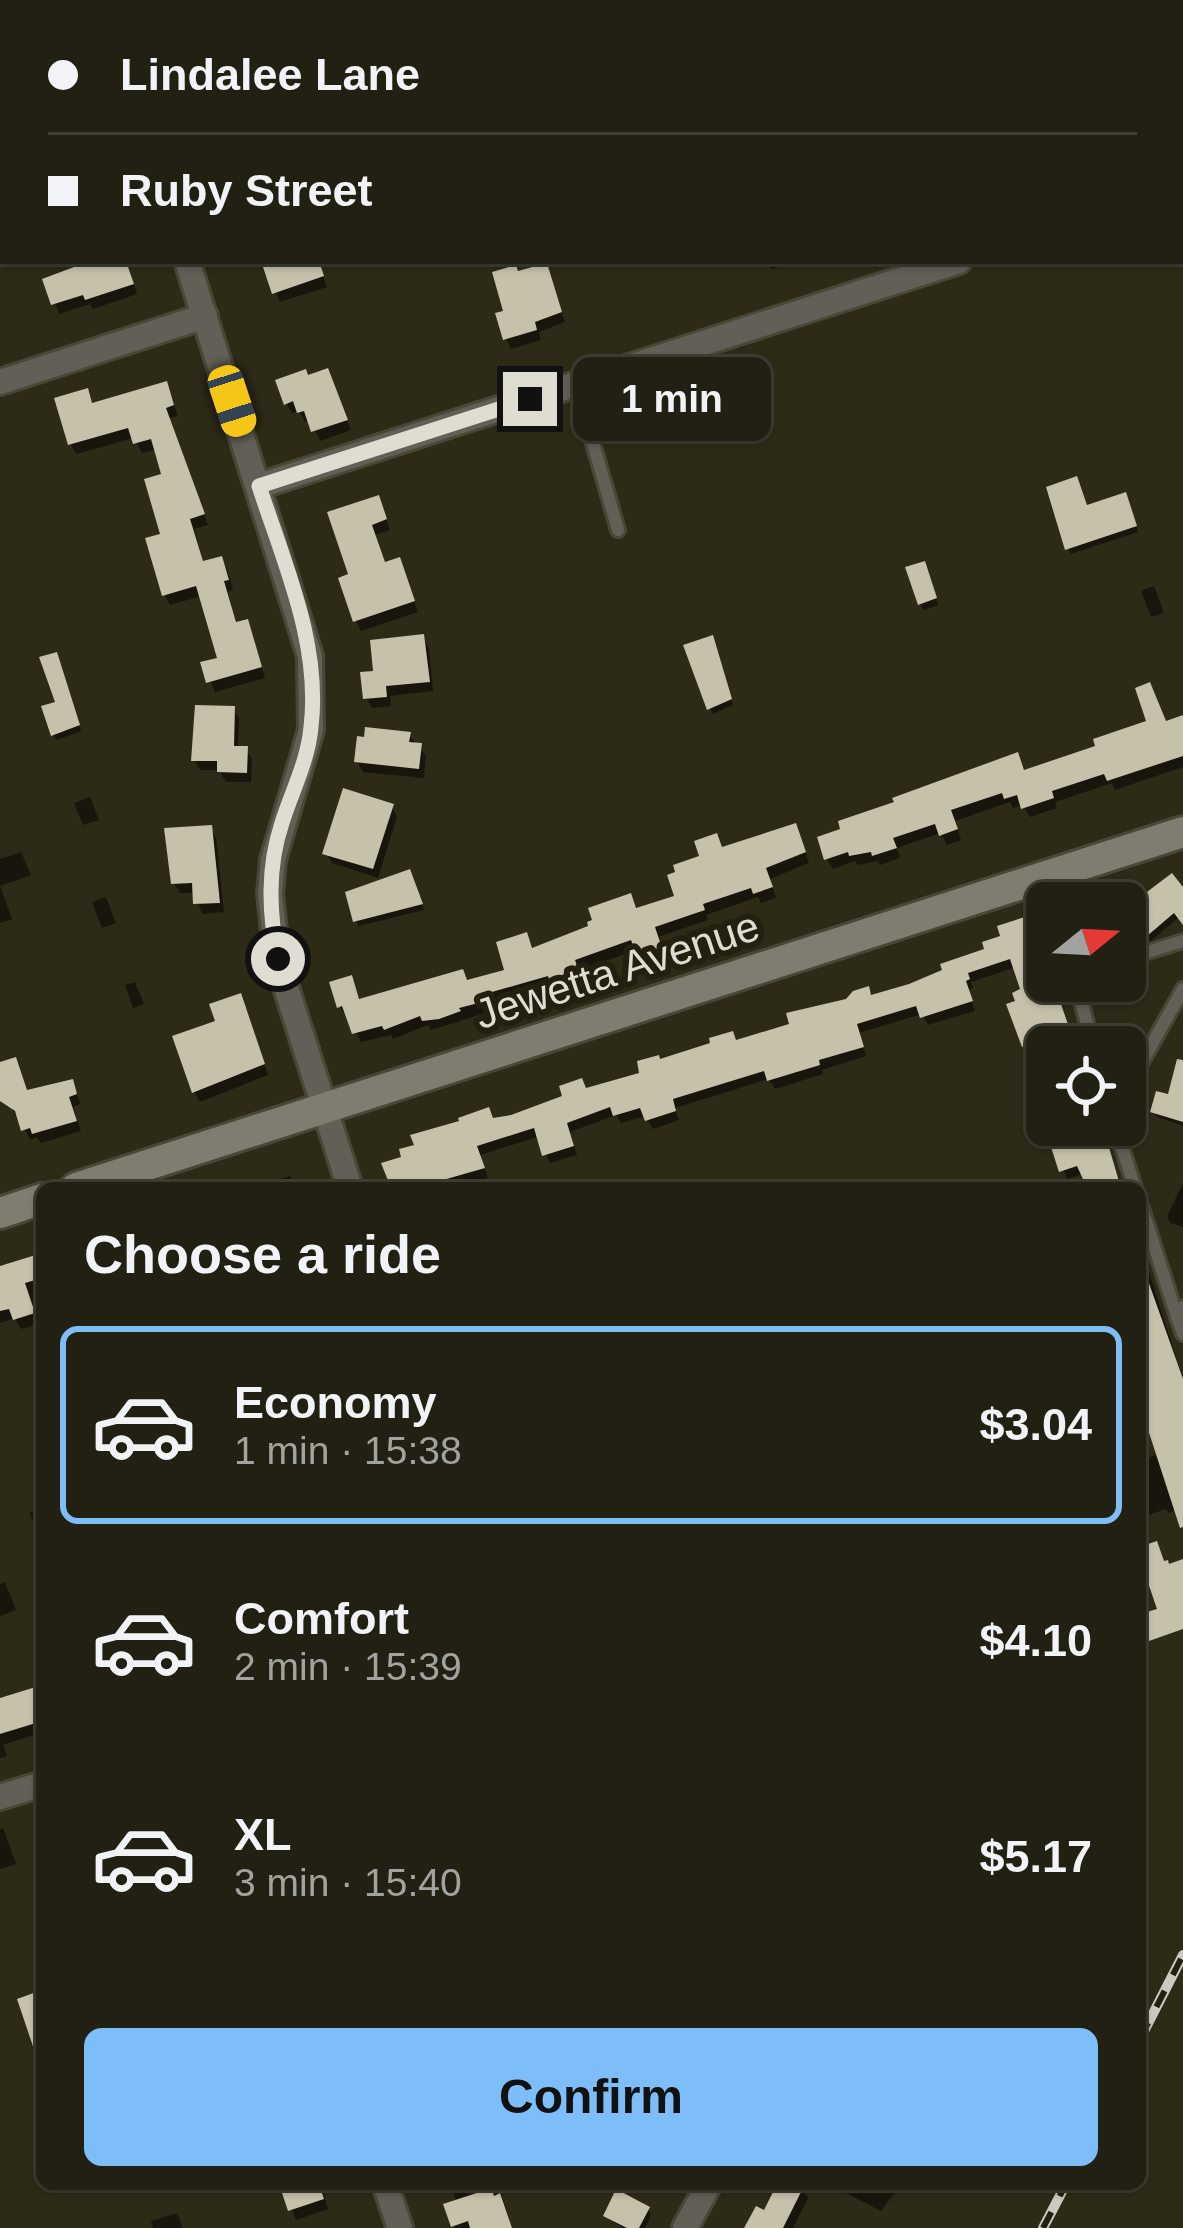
<!DOCTYPE html>
<meta charset="utf-8">
<style>
body{margin:0;font-family:Arial,sans-serif;background:#2a281b;color:#f1f3f6;height:100vh;display:flex;flex-direction:column;font-size:45px;white-space:nowrap}
*{box-sizing:border-box;margin:0}
p{font-size:39px;color:#a2a39f}
.icon{flex:none;width:66px;height:66px;fill:none;stroke:currentColor;stroke-width:2;stroke-linecap:round;stroke-linejoin:round}
.map{position:relative;flex:1;overflow:hidden}
.details{position:absolute;left:36px;top:1182px;width:1110px;height:1008px;display:flex;flex-direction:column;background:#222012;border-radius:18px;box-shadow:0 3px 9px #0004,0 0 0 3px #3f3e32}
.details>*{flex:none}
.banner{position:absolute;left:0px;top:0px;width:1185px;height:264px;box-shadow:0 3px 9px #0004,0 0 0 3px #3f3e32;display:grid;align-content:center;height:264px;padding:0 48px;background:#222012}
.needle{width:78px;rotate:72deg}
.controls{position:absolute;left:1026px;top:882px;display:grid;gap:24px}
.controls a{display:grid;place-items:center;width:120px;height:120px;border-radius:18px;background:#222012;box-shadow:0 3px 9px #0004,0 0 0 3px #3f3e32;font-size:60px}
.end{position:absolute;width:54px;height:54px;margin:-27px;border:15px solid #dfddd2;background:#111;box-shadow:0 0 0 6px #111}
.from{border-radius:50%}
.bubble{position:absolute;height:84px;border-radius:18px;background:#222012;box-shadow:0 3px 9px #0004,0 0 0 3px #3f3e32;font-size:39px;font-weight:700;line-height:84px;text-align:center}
.car{position:absolute;width:36px;height:72px;margin:-36px -18px;border-radius:15px;box-shadow:0 0 9px 3px #0007;background:linear-gradient(#f5c518 24%,#345 0 40%,#f5c518 0 76%,#345 0 86%,#f5c518 0)}
.banner b{display:flex;align-items:center;gap:42px;height:114px;font-size:45px}
.banner b+b{border-top:3px solid #3f3e32}
.banner i{width:30px;height:30px;background:#f1f3f6}
ul{padding:0;list-style:none}
li{display:flex;align-items:center;gap:36px;height:198px;margin:0 24px 18px;padding:0 24px;border:6px solid transparent;border-radius:18px}
li div{flex:1}
li b{display:block;font-size:45px}
li em{font-style:normal;font-weight:700}
li.current{border-color:#7dbef9}
li>.icon{width:108px;height:108px;stroke-width:1.5}
h2{padding:0 48px;font-size:54px;line-height:144px}
.primary-button{display:flex;gap:24px;margin-top:auto;padding:24px 48px}
.primary-button a{flex:1;height:138px;border-radius:18px;background:#7dbef9;color:#111;font-size:48px;font-weight:700;line-height:138px;text-align:center}
.map>svg:first-child{display:block}
</style>
<div class="map">
<svg width="1183" height="2228" viewBox="0 0 1183 2228">
<rect width="100%" height="100%" fill="#2d2a18"/>
<!-- shadow -->
<g fill="#0007">
<path d="M0,0L32,3H3V100Z"/>
<path d="M157,0H207L208,3H158Z"/>
<path d="M1039,0H1087L1088,3H1040Z"/>
<path d="M73,261H127L137,294L93,309L90,304L59,314L46,281L76,271Z"/>
<path d="M263,261H318L327,287L280,302Z"/>
<path d="M767,261H794L772,269Z"/>
<path d="M546,266L565,322L539,332L541,340L511,349L506,339L507,313L517,274Z"/>
<path d="M308,378L332,382L351,430L320,441L311,420L305,422L299,411L292,413L286,403Z"/>
<path d="M166,385L178,416L169,418L208,525L194,529L204,564L221,559L227,569L233,590L228,592L237,625L252,633L265,678L215,692L204,665L221,660L202,596L170,605L165,595V476L157,449L142,453L134,438L76,454L71,444L86,392L93,406Z"/>
<path d="M1128,502L1138,532L1071,554L1068,548L1087,508Z"/>
<path d="M383,508L390,530L375,535L386,565L404,571L418,612L361,631L356,621L352,576L331,514Z"/>
<path d="M927,570L938,605L924,610L920,604Z"/>
<path d="M1154,586L1164,613L1151,617L1141,591Z"/>
<path d="M423,638L429,648L433,691L390,696L391,706L372,708L366,698L376,673Z"/>
<path d="M715,645L733,705L713,714L710,708Z"/>
<path d="M59,661L81,731L57,740L53,734Z"/>
<path d="M233,709L239,719L238,749H246L252,759L251,782H226L219,770H200L194,760Z"/>
<path d="M1183,718V767L1115,790L1112,783L1055,802L1057,808L1030,817L1023,805L1013,808L1010,802L955,821L961,840L947,845L941,833L897,848L900,858L880,865L878,861L858,865L855,861L833,869L827,859L1025,773Z"/>
<path d="M409,735L426,756L424,778L363,772L357,761Z"/>
<path d="M90,797L99,820L83,825L74,803Z"/>
<path d="M392,806L397,817L378,878L332,863L326,853Z"/>
<path d="M210,828L216,838L224,912L202,914L195,893H180L174,883Z"/>
<path d="M800,837L809,863L770,879L776,898L761,903L758,897L706,915L708,920L658,937L665,959L645,966L637,950L579,970L583,984L558,992L554,985L496,1003L498,1009L431,1030L428,1025L393,1039L391,1035L361,1042L349,1016L346,1017L340,1007L351,978L360,1002L508,972L533,951L678,897L723,850Z"/>
<path d="M21,852L31,875L0,886V859Z"/>
<path d="M412,878L424,910L359,926L356,921Z"/>
<path d="M0,886L12,919L0,923Z"/>
<path d="M1183,892V922L1179,917L1145,946L1125,923V906Z"/>
<path d="M106,897L116,923L102,928L92,902Z"/>
<path d="M1047,921V981H1054L1073,1039L1072,1047H1047V1070L1040,1050L1030,1054L1024,1045L1019,1003L1024,990L1016,967L971,982L973,988L968,990L975,1011L928,1025L922,1014L859,1033L866,1056L822,1070L823,1074L775,1089L769,1079L675,1108L679,1120L653,1129L646,1116L621,1123L616,1115L570,1132L577,1155L550,1163L537,1137L480,1155L488,1178L446,1188H394L493,1121L643,1076L659,1062L737,1043L910,987Z"/>
<path d="M135,982L144,1004L133,1008L125,985Z"/>
<path d="M246,1007L268,1075L200,1102L194,1092L219,1023Z"/>
<path d="M1183,1058V1126L1157,1117L1153,1111L1170,1098Z"/>
<path d="M0,1065L20,1070L28,1093L71,1082L81,1104L73,1107L81,1131L41,1143L37,1137L30,1140L20,1119L4,1099Z"/>
<path d="M1047,1080V1120L1036,1084Z"/>
<path d="M1048,1125H1101L1122,1188H1087L1083,1174L1067,1179Z"/>
<path d="M290,1176L296,1187L307,1183L310,1188H262L261,1185Z"/>
<path d="M1183,1183V1227L1170,1223L1167,1216Z"/>
<path d="M1140,1244L1183,1379V1508L1168,1513L1166,1509L1140,1518V1460L1159,1454L1143,1404L1140,1406Z"/>
<path d="M42,1256V1303L32,1306L38,1324L21,1329L15,1318L0,1323V1269Z"/>
<path d="M42,1509V1548L30,1513Z"/>
<path d="M5,1582L16,1610L0,1616V1584Z"/>
<path d="M42,1681V1732L3,1745L7,1756L0,1758V1701L35,1690L33,1684Z"/>
<path d="M3,1828L16,1864L0,1869V1829Z"/>
<path d="M282,2184H321L328,2209L296,2220Z"/>
<path d="M451,2184H498L512,2228H455L447,2206L457,2203Z"/>
<path d="M781,2184L802,2188L808,2198L793,2228H747L766,2214Z"/>
<path d="M837,2184H901L881,2211L840,2190Z"/>
<path d="M648,2209L651,2215L645,2228H622L606,2216Z"/>
<path d="M177,2213L183,2228H153L151,2221Z"/>
</g>
<!-- building -->
<g fill="#c5c1ab">
<path d="M90,261H126L134,284L85,300L83,295L51,305L42,279Z"/>
<path d="M261,261H319L324,276L272,294Z"/>
<path d="M547,263L562,312L535,322L537,330L503,340L495,313L503,311L492,272L516,265L518,271Z"/>
<path d="M328,368L348,420L311,432L304,411L297,413L293,401L284,405L275,380L306,369L308,375Z"/>
<path d="M167,381L174,405L166,408L205,514L190,519L203,561L222,556L229,580L224,581L236,622L248,619L262,667L206,683L200,662L217,658L196,586L162,596L145,538L160,534L144,479L161,474L151,439L133,444L128,428L68,445L54,398L88,388L92,403Z"/>
<path d="M1077,476L1087,505L1126,492L1137,526L1065,550L1046,487Z"/>
<path d="M379,495L387,519L372,525L385,562L400,557L415,601L353,622L338,578L348,574L327,512Z"/>
<path d="M925,561L937,598L918,605L905,567Z"/>
<path d="M424,634L430,682L386,686L387,697L363,699L360,672L373,671L370,640Z"/>
<path d="M713,635L732,699L707,710L683,645Z"/>
<path d="M57,652L80,725L51,736L41,706L55,702L39,657Z"/>
<path d="M1150,682L1166,721L1183,715V756L1107,781L1104,774L1052,791L1054,798L1021,809L1017,795L1004,799L1002,793L951,810L958,829L939,836L935,824L893,838L897,848L872,856L871,852L849,856L848,852L824,860L817,837L840,829L838,821L894,802L892,798L1018,752L1024,770L1095,746L1093,739L1146,721L1135,688Z"/>
<path d="M195,705L235,706L234,746H248L247,773L217,772V761H191Z"/>
<path d="M365,727L411,732L409,742L422,743L419,769L354,762L357,736L364,737Z"/>
<path d="M343,788L394,804L373,869L322,854Z"/>
<path d="M796,823L806,852L766,868L773,887L753,894L751,888L703,904L705,910L655,927L662,948L637,957L631,940L575,960L580,974L550,983L548,976L492,992L494,999L459,1008L461,1011L439,1019L422,1021L420,1016L384,1030L382,1026L352,1034L342,1006L337,1008L329,982L352,975L359,999L463,969L467,980L504,970L496,942L527,932L532,948L588,926L587,922L592,920L588,908L631,893L636,908L674,896L667,875L675,872L673,865L699,856L694,841L717,833L722,847Z"/>
<path d="M212,825L220,903L193,904L192,883L171,884L164,828Z"/>
<path d="M410,869L423,904L353,922L345,892Z"/>
<path d="M1172,873L1183,887V925L1174,913L1140,942L1125,925V890L1135,901Z"/>
<path d="M1034,914L1047,957V981H1053L1070,1030L1063,1033L1065,1040L1037,1050L1034,1042L1022,1047L1006,1004L1015,1001L1012,993L1020,989L1010,959L968,973L970,979L966,981L973,1001L920,1018L916,1006L857,1024L864,1047L819,1060L820,1065L767,1081L764,1071L673,1099L676,1111L645,1121L640,1108L613,1116L610,1107L567,1123L574,1146L542,1156L534,1128L477,1146L485,1168L415,1188H391L381,1163L401,1157L399,1149L414,1145L410,1135L459,1121L458,1118L489,1107L493,1118L511,1115L562,1096L559,1086L582,1078L586,1088L639,1073L637,1061L659,1055L660,1059L710,1043L709,1038L733,1031L736,1040L789,1024L786,1013L846,999L853,991L869,986L871,995L909,984L942,970L940,964L984,949L982,942L1000,936L997,926Z"/>
<path d="M241,993L265,1064L192,1093L172,1036L215,1021L209,1004Z"/>
<path d="M16,1057L27,1090L73,1079L77,1094L69,1097L77,1121L32,1134L30,1128L21,1131L15,1111L0,1101V1062Z"/>
<path d="M1177,1059L1183,1060V1122L1150,1112L1156,1091L1168,1094Z"/>
<path d="M1044,1125H1097L1106,1145L1108,1144L1121,1188H1087L1077,1166L1059,1172Z"/>
<path d="M42,1253V1278L25,1283L35,1313L13,1320L9,1309L0,1311V1266Z"/>
<path d="M1140,1258L1183,1379V1527L1180,1528L1140,1405Z"/>
<path d="M1157,1541L1164,1561L1168,1560L1169,1564L1183,1559V1629L1149,1641L1143,1613L1157,1609L1143,1568L1149,1566L1142,1546Z"/>
<path d="M42,1685V1713L33,1716L36,1723L0,1734V1698Z"/>
<path d="M42,1990V2064H39L17,1999Z"/>
<path d="M279,2184H319L324,2199L288,2211Z"/>
<path d="M777,2184H805L783,2228H744L756,2206L764,2210Z"/>
<path d="M492,2188L494,2196L500,2193L512,2228H470L468,2221L451,2227L443,2204Z"/>
<path d="M616,2189L650,2207L639,2228H627L603,2216Z"/>
</g>
<g fill="none" stroke-linecap="round" stroke-linejoin="round">
<defs>
<g id="lane">
<path d="M576,384L618,530"/>
<path d="M1125,959L1183,941"/>
<path d="M1076,981L1093,1047"/>
<path d="M1125,1092L1183,989"/>
<path d="M1115,1125L1135,1188"/>
<path d="M1140,1202L1177,1317"/>
<path d="M1183,1307L1177,1317L1183,1334"/>
</g>
<g id="street">
<path d="M103,0L104,3"/>
<path d="M1182,189H1183"/>
<path d="M187,261L310,656L311,730L273,860L270,894L277,959L350,1188"/>
<path d="M0,382L205,316"/>
<path d="M259,486L959,261"/>
<path d="M0,1797L42,1784"/>
<path d="M385,2184L400,2228"/>
<path d="M685,2228L709,2184"/>
</g>
<g id="secondary">
<path d="M1182,14L1183,17"/>
<path d="M76,1188L1183,832"/>
<path d="M0,1213L42,1199"/>
</g>
</defs>
<!-- lane casing -->
<use href="#lane" stroke="#494736" stroke-width="18"/>
<!-- street casing -->
<use href="#street" stroke="#494736" stroke-width="30"/>
<!-- secondary casing -->
<use href="#secondary" stroke="#494736" stroke-width="36"/>
<!-- lane -->
<use href="#lane" stroke="#615f56" stroke-width="12"/>
<!-- street -->
<use href="#street" stroke="#615f56" stroke-width="24"/>
<!-- secondary -->
<use href="#secondary" stroke="#7f7d6f" stroke-width="30"/>
<defs>
<g id="rail">
<path d="M1140,2039L1183,1955"/>
<path d="M1043,2228L1066,2184"/>
</g>
</defs>
<!-- rail casing -->
<use href="#rail" stroke="#ccc9be" stroke-width="10"/>
<!-- rail -->
<use href="#rail" stroke="#24200f" stroke-width="6" stroke-dasharray="18" stroke-linecap="butt"/>
</g>
<g fill="none" stroke-linecap="round" stroke-linejoin="round">
<!-- route -->
<path stroke="#dfddd2" stroke-width="15" d="M278,959C269,913 267,868 282,823C292,791 308,761 311,727C321,644 284,563 259,486L530,399"/>
</g>
<g text-anchor="middle" dominant-baseline="central" stroke-width="12" stroke-linejoin="round" paint-order="stroke">
<!-- street labels -->
<g font-size="42" fill="#dfddd2" stroke="#24200f">
<text transform="translate(617 970) rotate(-18)">Jewetta Avenue</text>
</g>
</g>
</svg>
<div class="controls">
<a><svg class="needle" viewBox="-14 -14 28 28"><path d="M0-13l5 13h-10z" fill="#e53935"/><path d="M0 13l5-13h-10z" fill="#a2a39f"/></svg></a>
<a><svg class="icon" aria-label="locate" viewBox="0 0 24 24"><circle cx="12" cy="12" r="6"/><path d="M12 2v4M12 18v4M2 12h4M18 12h4"/></svg></a>
</div>
<i class="end from" style="left:278px;top:959px"></i>
<i class="end" style="left:530px;top:399px"></i>
<div class="bubble" style="left:573px;top:357px;width:198px">1 min</div>
<i class="car" style="left:232px;top:401px;rotate:162deg"></i>
<div class="banner">
<b><i class="from"></i>Lindalee Lane</b>
<b><i></i>Ruby Street</b>
</div>
<section class="details">
<h2>Choose a ride</h2>
<ul>
<li class="current"><svg class="icon" aria-label="car" viewBox="0 0 24 24"><path d="M5 17H2v-5l4-1 3-4h7l3 4 3 1v5h-3M9 17h6M6 11h13"/><circle cx="7" cy="17" r="2"/><circle cx="17" cy="17" r="2"/></svg><div><b>Economy</b><p>1 min · 15:38</p></div><em>$3.04</em></li>
<li><svg class="icon" aria-label="car" viewBox="0 0 24 24"><path d="M5 17H2v-5l4-1 3-4h7l3 4 3 1v5h-3M9 17h6M6 11h13"/><circle cx="7" cy="17" r="2"/><circle cx="17" cy="17" r="2"/></svg><div><b>Comfort</b><p>2 min · 15:39</p></div><em>$4.10</em></li>
<li><svg class="icon" aria-label="car" viewBox="0 0 24 24"><path d="M5 17H2v-5l4-1 3-4h7l3 4 3 1v5h-3M9 17h6M6 11h13"/><circle cx="7" cy="17" r="2"/><circle cx="17" cy="17" r="2"/></svg><div><b>XL</b><p>3 min · 15:40</p></div><em>$5.17</em></li>
</ul>
<div class="primary-button"><a>Confirm</a></div>
</section>
</div>
